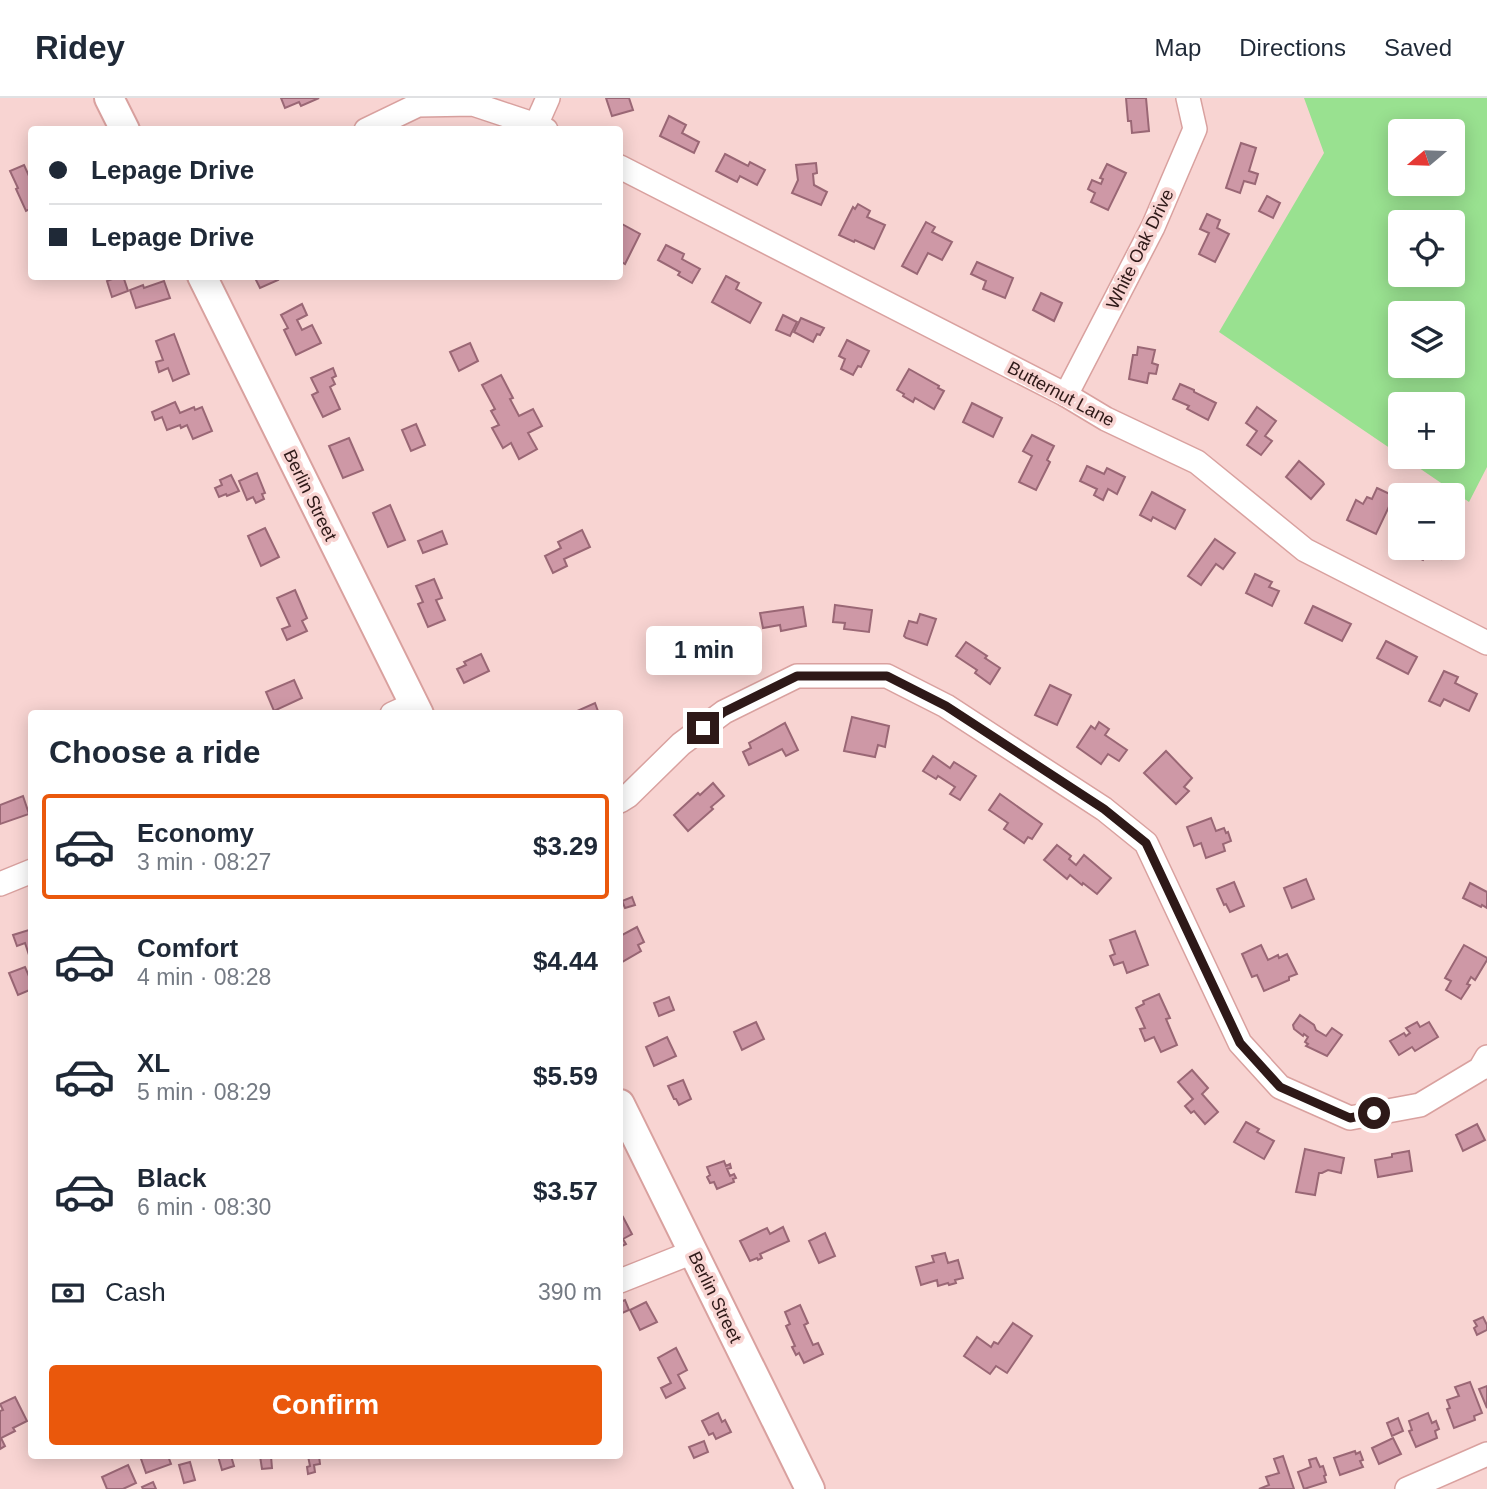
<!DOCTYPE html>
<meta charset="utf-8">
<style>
body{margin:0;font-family:Arial,sans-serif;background:#f6f6f7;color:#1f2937;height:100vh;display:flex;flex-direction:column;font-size:26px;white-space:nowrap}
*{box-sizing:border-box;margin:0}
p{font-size:23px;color:#747a83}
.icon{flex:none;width:38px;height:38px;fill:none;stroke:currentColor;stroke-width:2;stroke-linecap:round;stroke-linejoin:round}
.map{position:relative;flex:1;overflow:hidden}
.side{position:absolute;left:28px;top:612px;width:595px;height:749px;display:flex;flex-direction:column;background:#fff;border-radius:7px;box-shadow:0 4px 18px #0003}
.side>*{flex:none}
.top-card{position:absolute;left:28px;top:28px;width:595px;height:154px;border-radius:7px;box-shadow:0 4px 18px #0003;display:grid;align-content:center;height:154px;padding:0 21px;background:#fff}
.needle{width:46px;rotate:251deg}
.controls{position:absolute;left:1388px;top:21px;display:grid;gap:14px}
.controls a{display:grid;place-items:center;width:77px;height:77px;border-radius:7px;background:#fff;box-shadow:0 4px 18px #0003;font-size:35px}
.end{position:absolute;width:32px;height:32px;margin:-16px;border:9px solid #2e1918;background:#fff;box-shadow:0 0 0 4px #fff}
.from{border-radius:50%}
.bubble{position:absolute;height:49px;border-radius:7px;background:#fff;box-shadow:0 4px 18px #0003;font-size:23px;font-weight:700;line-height:49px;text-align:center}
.top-card b{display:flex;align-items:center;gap:24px;height:66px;font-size:26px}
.top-card b+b{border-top:2px solid #e0e1e3}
.top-card i{width:18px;height:18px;background:#1f2937}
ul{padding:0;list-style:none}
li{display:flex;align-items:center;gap:21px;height:105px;margin:0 14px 10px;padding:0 7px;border:4px solid transparent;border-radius:7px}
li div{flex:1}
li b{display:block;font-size:26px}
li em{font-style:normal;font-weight:700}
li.current{border-color:#ea580c}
li>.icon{width:63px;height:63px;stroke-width:1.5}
h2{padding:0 21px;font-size:32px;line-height:84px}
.pay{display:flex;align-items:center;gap:18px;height:77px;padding:0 21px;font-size:26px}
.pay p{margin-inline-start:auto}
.primary-button{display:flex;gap:14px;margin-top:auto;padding:14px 21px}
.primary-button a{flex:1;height:80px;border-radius:7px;background:#ea580c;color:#fff;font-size:28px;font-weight:700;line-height:80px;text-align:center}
header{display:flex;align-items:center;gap:42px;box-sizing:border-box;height:98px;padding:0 35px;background:#fff;border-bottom:2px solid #e0e1e3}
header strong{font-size:33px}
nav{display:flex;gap:38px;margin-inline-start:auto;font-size:24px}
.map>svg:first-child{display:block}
</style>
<header>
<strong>Ridey</strong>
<nav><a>Map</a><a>Directions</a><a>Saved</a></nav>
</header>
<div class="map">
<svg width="1487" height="1391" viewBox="0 0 1487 1391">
<rect width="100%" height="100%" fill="#f8d4d2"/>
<!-- green -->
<path fill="#99e190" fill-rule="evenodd" d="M1304,0H1487V369L1469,404L1403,359H1452V306H1400V357L1219,234L1324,55ZM1400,33H1452V86H1400ZM1400,124H1452V177H1400ZM1400,215H1452V268H1400Z"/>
<!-- building -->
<g fill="#ce98a6" stroke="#9a6775" stroke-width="2">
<path d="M281,0H319L301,8L299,4L285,10Z"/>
<path d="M606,0H629L633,12L612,18Z"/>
<path d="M1126,0H1146L1149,33L1132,35L1131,23H1128Z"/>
<path d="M669,18L686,27L682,35L699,44L694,55L660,38Z"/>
<path d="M1241,45L1256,50L1249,73L1258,76L1255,86L1244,83L1240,95L1226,90Z"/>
<path d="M725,56L748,68L750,64L765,72L757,87L740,78L737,84L716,73Z"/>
<path d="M816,65L817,75L813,76L814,87L827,94L821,107L792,95L798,82L796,67Z"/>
<path d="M1107,66L1126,75L1108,112L1091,104L1095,95L1088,91L1092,82L1101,86L1103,81L1100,80Z"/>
<path d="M24,67L29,78L32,77V110L26,113L16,91L18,90L10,73Z"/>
<path d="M1267,98L1280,105L1273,120L1259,113Z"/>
<path d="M858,106L870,113L867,119L885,127L874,151L855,142L854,144L839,137L853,109L855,111Z"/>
<path d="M1207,116L1220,122L1217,130L1229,136L1215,164L1199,156L1209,135L1200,131Z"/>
<path d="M926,124L935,129L932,134L952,144L942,162L928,155L917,176L902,168Z"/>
<path d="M622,126L640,136L625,166L620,163V130Z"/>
<path d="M666,147L684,156L682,161L700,171L692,185L678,177L680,174L658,162Z"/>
<path d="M977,164L1013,180L1005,200L983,191L986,183L971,176Z"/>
<path d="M120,178H123L128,193L112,199L107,183Z"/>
<path d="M254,178H276L278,182L260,190Z"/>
<path d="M726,178L739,185L736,191L761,205L750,225L712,204Z"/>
<path d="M164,183L170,200L136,210L130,192L143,187L144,190Z"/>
<path d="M1041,195L1062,205L1054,223L1033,212Z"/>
<path d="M302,206L307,217L297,222L302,232L312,227L321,245L296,257L284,232L288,230L281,217Z"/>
<path d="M783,217L797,224L790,238L776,232Z"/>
<path d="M801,220L824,230L820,237L817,236L813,244L794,234Z"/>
<path d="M174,236L189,276L173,283L168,270L159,274L156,264L163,262L156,243Z"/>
<path d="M847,242L869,253L861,269L858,268L853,277L841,271L845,261L839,258Z"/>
<path d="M470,245L478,263L459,273L450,254Z"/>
<path d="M1138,249L1155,252L1152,265L1158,267L1156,276L1149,275L1147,285L1129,281L1133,257H1137Z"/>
<path d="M333,270L336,278L332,280L335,286L330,289L340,311L323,319L312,297L318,294L311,280Z"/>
<path d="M909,271L939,288L938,290L944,293L934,311L915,300L913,304L903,298L904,296L897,292Z"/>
<path d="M501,277L513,300L510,301L519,318L533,311L542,328L528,335L537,351L519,361L511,345L503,350L492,330L499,327L491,313L495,311L482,287Z"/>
<path d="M1180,286L1194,292V294L1216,305L1208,322L1187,311L1189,308L1173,301Z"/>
<path d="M175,304L180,315L194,309L195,312L202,309L212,333L193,341L187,327L181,330L180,327L167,332L162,319L155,322L152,314Z"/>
<path d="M972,305L1002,320L993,339L963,324Z"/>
<path d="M1257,309L1276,323L1265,338L1272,343L1261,357L1247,347L1257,333L1246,325Z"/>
<path d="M416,326L425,347L411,353L402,332Z"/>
<path d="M1032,337L1054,348L1047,362L1050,364L1036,392L1019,384L1032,358L1023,353Z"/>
<path d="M349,340L363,372L343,380L329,348Z"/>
<path d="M1299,363L1323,384L1324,386L1311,401L1286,379Z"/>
<path d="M1087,368L1104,376L1107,370L1125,379L1117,396L1108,391L1103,402L1094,397L1097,391L1080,383Z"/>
<path d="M257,375L265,395L262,396L264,401L256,405L253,399L247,402L239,383Z"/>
<path d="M231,377L239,393L227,398L226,396L219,399L215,390L222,387L220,382Z"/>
<path d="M1377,390L1394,398L1376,436L1347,422L1356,402L1363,406L1367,399L1372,401Z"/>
<path d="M1152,394L1185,412L1175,431L1153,419L1151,423L1140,417Z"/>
<path d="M390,407L405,442L388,449L373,415Z"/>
<path d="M265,430L279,459L261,468L248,438Z"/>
<path d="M582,432L590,449L564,461L567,468L553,475L545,458L561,450L558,444Z"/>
<path d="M442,433L447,446L423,455L418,443Z"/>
<path d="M1215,441L1235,455L1223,471L1216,466L1201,487L1188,478Z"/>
<path d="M1408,450H1447L1441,461L1427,454L1423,462L1406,454Z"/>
<path d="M1255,476L1272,484L1269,489L1279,493L1272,508L1246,495Z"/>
<path d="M434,481L442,500L436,502L445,522L428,529L418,506L423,504L416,488Z"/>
<path d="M295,492L307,520L302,523L307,533L287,542L282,531L290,528L277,500Z"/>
<path d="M835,507L872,512L869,534L844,531L845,525L833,524Z"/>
<path d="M1313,508L1351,526L1342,543L1305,525Z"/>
<path d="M803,509L806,528L781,533L780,527L763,530L760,515Z"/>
<path d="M920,516L936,521L927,547L906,540L904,538L909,523L917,525Z"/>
<path d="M1386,543L1417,559L1408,576L1377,560Z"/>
<path d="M966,544L987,558L985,560L1000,570L990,586L975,575L977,572L956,558Z"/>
<path d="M481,556L489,573L464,585L457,571L466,567L464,564Z"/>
<path d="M1444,573L1458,579L1455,585L1477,596L1469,613L1444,601L1440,608L1429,603Z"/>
<path d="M294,582L302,600L274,613L266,594Z"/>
<path d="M1050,587L1071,597L1057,627L1035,617Z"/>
<path d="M595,605L599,616H578L577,613Z"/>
<path d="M852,619L889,628L885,649L878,647L875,659L844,653Z"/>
<path d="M1099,624L1109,631L1105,637L1127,652L1119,663L1108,656L1101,666L1077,649L1091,628L1095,631Z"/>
<path d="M785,625L798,652L786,658L782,651L749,667L743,654L751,650L749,645Z"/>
<path d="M1166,653L1192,680L1184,689L1189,693L1176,706L1144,675Z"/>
<path d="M933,658L950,670L954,664L976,678L960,702L950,696L955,689L938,678L936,681L923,673Z"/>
<path d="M713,685L724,698L711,709L713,711L688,733L674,717L698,695L700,697Z"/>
<path d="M1000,696L1042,726L1032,741L1028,739L1024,745L1004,731L1008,725L989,712Z"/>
<path d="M23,698L29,716L0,726V707Z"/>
<path d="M1211,720L1216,733L1224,730L1226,735L1228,734L1231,743L1223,746L1225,753L1206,760L1201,745L1194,748L1187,729Z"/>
<path d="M1057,747L1071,758L1069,761L1076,767L1084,757L1111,780L1097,796L1083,785L1082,787L1070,777L1067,781L1044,762Z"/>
<path d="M1306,781L1314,801L1292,810L1284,790Z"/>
<path d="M1234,784L1244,808L1230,814L1226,806L1224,807L1217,791Z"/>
<path d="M1470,785L1487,794V810L1482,807L1481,809L1463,800Z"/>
<path d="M632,799L635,807L625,810L622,803Z"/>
<path d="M637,829L644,844L638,847L641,853L622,864L620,860V838Z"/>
<path d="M32,831V856L29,857L25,845L17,848L13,837Z"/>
<path d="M1135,833L1148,867L1127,875L1123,864L1114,867L1110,858L1115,856L1110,842Z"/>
<path d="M1261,847L1268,862L1278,857L1279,860L1287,856L1297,876L1289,879V882L1264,893L1257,877L1252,879L1242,856Z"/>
<path d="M1464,847L1487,860V862L1475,882L1471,879L1467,886L1470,887L1461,901L1446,892L1451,883L1445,880Z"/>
<path d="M25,869L32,885V891L18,897L9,875Z"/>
<path d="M1159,896L1170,920L1166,921L1177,947L1161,954L1154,939L1145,943L1140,931L1145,930L1136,910L1144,906L1143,903Z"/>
<path d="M669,899L674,912L659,918L654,905Z"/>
<path d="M1300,917L1314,927L1316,932L1326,938L1332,930L1342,937L1327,958L1306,948L1308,946L1305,944L1308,939L1304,936L1303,938L1294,931L1293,927Z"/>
<path d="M756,924L764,941L742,952L734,934Z"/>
<path d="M1417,924L1420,929L1429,924L1438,939L1415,953L1412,949L1399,957L1390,943L1404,935L1406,938L1410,935L1406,930Z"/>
<path d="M667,939L676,958L654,968L646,949Z"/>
<path d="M1192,972L1208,990L1202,996L1218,1014L1205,1026L1194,1013L1191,1015L1185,1008L1193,1001L1178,984Z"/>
<path d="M683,982L691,1001L679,1007L676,1001H674L668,988Z"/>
<path d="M1246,1024L1259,1031L1257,1034L1274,1043L1264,1061L1234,1044Z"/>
<path d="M1477,1026L1485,1042L1463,1053L1456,1037Z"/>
<path d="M1305,1051L1344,1060L1341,1075L1328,1072L1322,1075H1319L1315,1097L1296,1094Z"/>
<path d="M1409,1053L1412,1073L1378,1079L1375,1062L1392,1059V1056Z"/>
<path d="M724,1063L726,1068L730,1066L731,1070L727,1071L730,1078L734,1076L736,1080L733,1081L734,1084L717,1091L714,1084L710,1085L707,1079L710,1077L707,1069Z"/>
<path d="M623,1119L632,1136L623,1141L626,1146L620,1149V1121Z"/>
<path d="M783,1129L789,1143L760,1156L762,1160L758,1162L757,1160L750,1163L740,1143L767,1130L770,1136Z"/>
<path d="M825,1135L835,1158L819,1165L809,1143Z"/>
<path d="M945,1155L948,1165L958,1162L963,1180L955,1182L956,1185L949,1187L948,1185L938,1188L937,1182L921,1187L916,1169L934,1164L932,1158Z"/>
<path d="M625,1202L629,1212L620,1216V1204Z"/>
<path d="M646,1204L657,1224L640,1232L630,1212Z"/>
<path d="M800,1207L808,1225L804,1227L813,1247L818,1245L823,1256L804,1265L799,1255L796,1257L792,1249L795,1248L786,1228L790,1226L785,1214Z"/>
<path d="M1483,1219L1487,1227V1232L1477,1237L1474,1230L1477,1228L1474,1223Z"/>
<path d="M1013,1225L1032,1238L1007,1275L996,1268L990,1276L964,1258L977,1239L991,1249L994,1244L998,1246Z"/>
<path d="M676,1250L687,1272L678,1277L685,1290L666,1300L661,1290L671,1285L658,1260Z"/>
<path d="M1470,1284L1482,1315L1474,1318L1475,1322L1454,1330L1447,1311L1450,1310L1447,1302L1459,1298L1455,1289Z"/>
<path d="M1487,1288V1310L1479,1291Z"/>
<path d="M15,1299L27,1323L13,1330L15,1333L1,1340L5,1348L0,1351V1313L3,1312L0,1306Z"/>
<path d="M718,1315L722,1324L725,1322L731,1334L716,1341L713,1335L709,1337L702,1323Z"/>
<path d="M1428,1315L1432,1325L1436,1323L1439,1331L1435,1333L1437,1340L1416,1349L1409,1333L1412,1332L1409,1323Z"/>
<path d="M1398,1320L1403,1333L1392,1338L1387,1325Z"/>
<path d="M1393,1340L1401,1356L1379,1366L1372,1350Z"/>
<path d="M704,1343L708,1354L694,1360L689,1349Z"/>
<path d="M1355,1353L1356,1356L1360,1354L1363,1362L1360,1363L1363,1369L1340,1377L1334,1360Z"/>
<path d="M140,1358H168L171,1366L146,1375Z"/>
<path d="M218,1358H231L234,1368L222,1372Z"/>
<path d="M260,1358H271L272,1370L262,1371Z"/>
<path d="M308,1358H319L320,1366L314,1367L315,1374L308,1376L307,1369L310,1368Z"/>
<path d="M1283,1358L1294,1391H1259L1269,1387L1266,1379L1279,1375L1274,1361Z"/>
<path d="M1316,1360L1320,1369L1323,1368L1326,1377L1324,1378L1326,1384L1304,1391L1298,1374L1311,1369L1309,1362Z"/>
<path d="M190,1364L195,1382L184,1385L179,1367Z"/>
<path d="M128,1367L136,1385L123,1391H107L102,1379Z"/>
<path d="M153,1384L156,1391H143L142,1389Z"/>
</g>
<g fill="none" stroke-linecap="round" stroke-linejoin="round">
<defs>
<g id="minor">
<path d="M536,27L548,0"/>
<path d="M366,32L418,7L473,6L536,27L546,32"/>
<path d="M620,69L1066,297L1106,321L1197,364L1305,452L1487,545"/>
<path d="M1066,297L1153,129L1195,31L1188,0"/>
<path d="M392,616L414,606"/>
<path d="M620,703L628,698L681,646L724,614L797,578H887L946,608L1104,711L1146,745L1240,945L1280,989L1350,1020L1420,1007L1480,971L1487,959"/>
<path d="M0,786L32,773"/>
<path d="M620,1183L693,1154"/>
<path d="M1407,1391L1487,1356"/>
</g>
<g id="major">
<path d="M109,0L125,32"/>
<path d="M202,178L419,616"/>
<path d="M620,1006L810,1391"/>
</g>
</defs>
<!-- minor casing -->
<use href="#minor" stroke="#d9a19f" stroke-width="26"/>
<!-- major casing -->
<use href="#major" stroke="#d9a19f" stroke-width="32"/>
<!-- minor -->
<use href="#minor" stroke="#fff" stroke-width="23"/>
<!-- major -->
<use href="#major" stroke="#fff" stroke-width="28"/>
</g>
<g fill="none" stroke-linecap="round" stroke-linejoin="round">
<!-- route -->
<path stroke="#2e1918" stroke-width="9" d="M703,630L724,614L797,578H887L946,608L1104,711L1146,745L1240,945L1280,989L1350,1020L1374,1015"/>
</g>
<g text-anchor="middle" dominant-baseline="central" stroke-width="7" stroke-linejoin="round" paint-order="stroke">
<!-- street labels -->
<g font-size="18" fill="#2e1918" stroke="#f8d4d2">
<text transform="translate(1140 151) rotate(-64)">White Oak Drive</text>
<text transform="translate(1061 296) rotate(28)">Butternut Lane</text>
<text transform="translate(310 397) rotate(64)">Berlin Street</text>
<text transform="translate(715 1199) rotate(64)">Berlin Street</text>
</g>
</g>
</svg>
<div class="controls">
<a><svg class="needle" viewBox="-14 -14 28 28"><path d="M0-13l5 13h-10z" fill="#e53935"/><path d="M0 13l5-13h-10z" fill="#747a83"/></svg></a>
<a><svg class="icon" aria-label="locate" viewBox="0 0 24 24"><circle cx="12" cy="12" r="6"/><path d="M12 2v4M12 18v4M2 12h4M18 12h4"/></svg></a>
<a><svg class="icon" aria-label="layers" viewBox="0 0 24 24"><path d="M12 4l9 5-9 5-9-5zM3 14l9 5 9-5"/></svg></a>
<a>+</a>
<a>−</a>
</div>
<i class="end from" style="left:1374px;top:1015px"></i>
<i class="end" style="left:703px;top:630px"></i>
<div class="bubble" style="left:646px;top:528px;width:116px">1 min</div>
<div class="top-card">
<b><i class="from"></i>Lepage Drive</b>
<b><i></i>Lepage Drive</b>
</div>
<section class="side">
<h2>Choose a ride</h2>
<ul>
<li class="current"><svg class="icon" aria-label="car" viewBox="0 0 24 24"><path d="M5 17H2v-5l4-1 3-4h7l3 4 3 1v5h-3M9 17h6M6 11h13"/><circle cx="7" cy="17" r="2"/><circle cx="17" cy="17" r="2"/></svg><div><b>Economy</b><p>3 min · 08:27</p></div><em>$3.29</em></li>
<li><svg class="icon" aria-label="car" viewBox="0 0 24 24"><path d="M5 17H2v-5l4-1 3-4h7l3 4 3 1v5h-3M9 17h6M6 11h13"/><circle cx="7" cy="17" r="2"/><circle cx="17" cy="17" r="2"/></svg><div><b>Comfort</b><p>4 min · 08:28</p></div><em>$4.44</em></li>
<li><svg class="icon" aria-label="car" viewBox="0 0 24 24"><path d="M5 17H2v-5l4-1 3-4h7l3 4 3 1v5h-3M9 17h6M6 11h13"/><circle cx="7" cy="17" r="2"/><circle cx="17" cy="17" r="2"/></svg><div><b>XL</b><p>5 min · 08:29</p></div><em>$5.59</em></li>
<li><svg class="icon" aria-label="car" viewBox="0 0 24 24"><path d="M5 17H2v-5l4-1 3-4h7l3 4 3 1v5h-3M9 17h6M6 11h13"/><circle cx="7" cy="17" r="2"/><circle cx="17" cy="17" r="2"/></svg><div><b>Black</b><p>6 min · 08:30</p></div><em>$3.57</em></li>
</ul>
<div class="pay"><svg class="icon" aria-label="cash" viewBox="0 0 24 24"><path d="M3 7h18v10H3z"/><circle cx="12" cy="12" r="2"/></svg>Cash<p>390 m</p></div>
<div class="primary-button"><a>Confirm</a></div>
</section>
</div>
